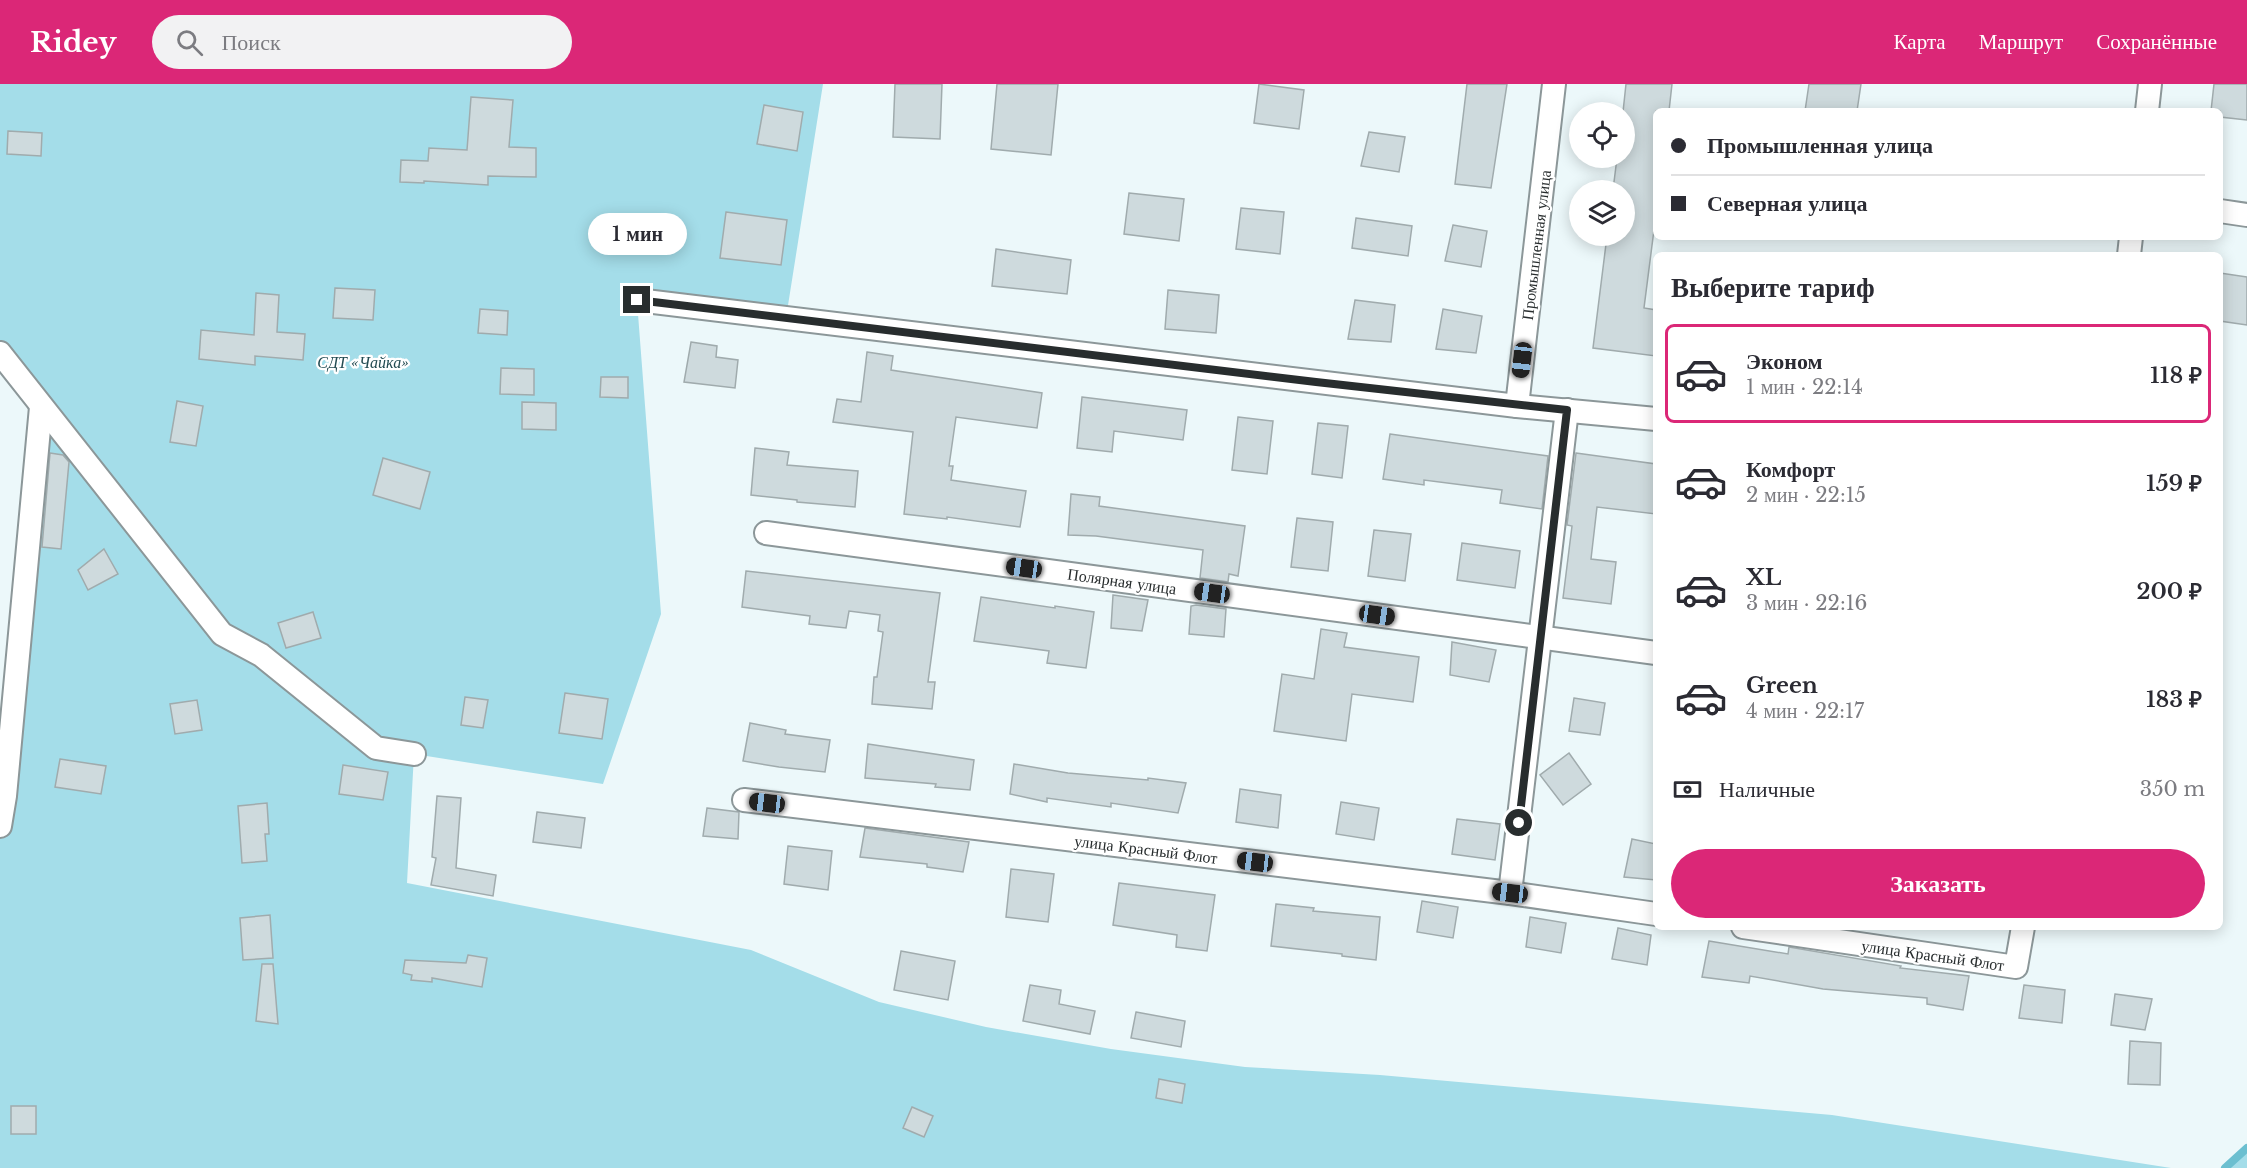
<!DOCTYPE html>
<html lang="ru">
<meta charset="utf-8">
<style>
body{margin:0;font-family:"Libre Baskerville",serif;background:#f2f2f3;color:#2b2b33;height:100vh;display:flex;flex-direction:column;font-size:22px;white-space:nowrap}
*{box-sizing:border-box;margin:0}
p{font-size:20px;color:#7c7c81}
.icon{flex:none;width:33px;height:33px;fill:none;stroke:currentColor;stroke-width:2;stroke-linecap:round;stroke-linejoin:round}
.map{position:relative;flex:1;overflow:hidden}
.drawer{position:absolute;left:1653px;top:168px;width:570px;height:678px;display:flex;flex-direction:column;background:#fff;border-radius:9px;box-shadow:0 3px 15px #0003}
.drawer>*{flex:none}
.banner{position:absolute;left:1653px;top:24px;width:570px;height:132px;border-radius:9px;box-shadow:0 3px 15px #0003;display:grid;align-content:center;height:132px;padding:0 18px;background:#fff}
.controls{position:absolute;left:1569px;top:18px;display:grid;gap:12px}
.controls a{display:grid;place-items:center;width:66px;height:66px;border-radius:50%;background:#fff;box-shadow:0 3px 15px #0003;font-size:30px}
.end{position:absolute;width:27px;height:27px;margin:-14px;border:8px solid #282d2e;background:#fff;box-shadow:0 0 0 3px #fff}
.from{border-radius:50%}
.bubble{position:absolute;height:42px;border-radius:21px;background:#fff;box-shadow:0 3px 15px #0003;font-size:20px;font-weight:600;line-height:42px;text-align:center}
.car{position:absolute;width:18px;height:36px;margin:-18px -9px;border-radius:8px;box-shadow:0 0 4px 2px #0007;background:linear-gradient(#222 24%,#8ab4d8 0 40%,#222 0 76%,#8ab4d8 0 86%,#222 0)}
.banner b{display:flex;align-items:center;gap:21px;height:57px;font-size:22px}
.banner b+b{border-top:2px solid #e1e1e2}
.banner i{width:15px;height:15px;background:#2b2b33}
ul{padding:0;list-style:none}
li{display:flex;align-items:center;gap:18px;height:99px;margin:0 12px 9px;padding:0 6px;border:3px solid transparent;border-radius:9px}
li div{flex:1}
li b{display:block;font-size:22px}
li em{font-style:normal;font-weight:600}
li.selected{border-color:#db2777}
li>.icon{width:54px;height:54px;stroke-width:1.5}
h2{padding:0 18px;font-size:27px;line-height:72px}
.pay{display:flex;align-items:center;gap:15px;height:66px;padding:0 18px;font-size:22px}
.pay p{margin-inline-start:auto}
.primary-button{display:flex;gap:12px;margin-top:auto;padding:12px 18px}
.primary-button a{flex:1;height:69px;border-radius:36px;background:#db2777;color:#fff;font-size:24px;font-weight:600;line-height:69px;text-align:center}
header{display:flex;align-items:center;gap:36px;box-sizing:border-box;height:84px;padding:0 30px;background:#db2777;color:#fff}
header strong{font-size:28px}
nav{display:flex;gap:33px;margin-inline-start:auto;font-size:21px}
.search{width:420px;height:54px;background:#f2f2f3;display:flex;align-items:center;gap:15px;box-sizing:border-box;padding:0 21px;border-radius:33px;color:#7c7c81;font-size:22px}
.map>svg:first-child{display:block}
</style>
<header>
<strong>Ridey</strong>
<div class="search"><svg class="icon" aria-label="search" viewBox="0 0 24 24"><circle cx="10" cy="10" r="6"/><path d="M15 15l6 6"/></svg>Поиск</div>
<nav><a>Карта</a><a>Маршрут</a><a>Сохранённые</a></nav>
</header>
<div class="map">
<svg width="2247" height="1084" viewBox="0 0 2247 1084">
<rect width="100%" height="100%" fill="#ecf8fa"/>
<!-- green -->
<g fill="#a4dde9">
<path d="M0,0H823L786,234L637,217L661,530L603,700L414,670L407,799L751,866L879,918L986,943L1111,965L1245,983L1380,991L1832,1031L2171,1084H0V742L41,323L0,269Z"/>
<path d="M2247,1064V1084H2225Z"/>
</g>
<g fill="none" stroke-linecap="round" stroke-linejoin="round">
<!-- stream -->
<path stroke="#6bbfd0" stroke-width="8" d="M2225,1084L2247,1064"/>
</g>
<!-- building -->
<g fill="#cedadd" stroke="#a0abad" stroke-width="1.5">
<path d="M895,0H942L940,55L893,53Z"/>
<path d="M997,0H1058L1051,71L991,65Z"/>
<path d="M1259,0L1304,6L1299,45L1254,39Z"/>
<path d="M1467,0H1507L1491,104L1455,100Z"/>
<path d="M1626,0H1672L1669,27H1656V130L1644,224L1656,226V272L1593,264L1607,152H1624V106H1613L1617,74H1624V28H1623Z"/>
<path d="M1809,0H1861L1857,27H1805Z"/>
<path d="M2214,0H2247V36L2220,33V27H2211Z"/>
<path d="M471,13L513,16L509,63L536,64V93L488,92V101L424,97V99L400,98L401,76L428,77L429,64L467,66Z"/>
<path d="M764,21L803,28L797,67L757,60Z"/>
<path d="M8,47L42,49L41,72L7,70Z"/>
<path d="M1369,48L1405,53L1399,88L1361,82Z"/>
<path d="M1129,109L1184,115L1179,157L1124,150Z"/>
<path d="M1241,124L1284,128L1280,170L1236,165Z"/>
<path d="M726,128L787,136L781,181L720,174Z"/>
<path d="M1356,134L1412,142L1408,172L1352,164Z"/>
<path d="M1453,141L1487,147L1481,183L1445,177Z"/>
<path d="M996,165L1071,176L1067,210L992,202Z"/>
<path d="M2220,189L2247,193V241L2220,237Z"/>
<path d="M335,204L375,206L373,236L333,234Z"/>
<path d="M1168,206L1219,211L1216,249L1165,245Z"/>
<path d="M256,209L279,211L277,248L305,250L303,276L255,272V281L199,275L201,246L254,251Z"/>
<path d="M1355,216L1395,221L1391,258L1348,255Z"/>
<path d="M480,225L508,227L507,251L478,249Z"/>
<path d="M1443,225L1482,232L1476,269L1436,265Z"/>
<path d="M691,258L717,262L716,273L738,276L735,304L684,298Z"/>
<path d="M867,268L893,272L891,286L1042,309L1037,344L956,333L949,382H953L951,396L1026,407L1020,443L947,433V435L904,430L913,348L833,338L837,315L861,318Z"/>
<path d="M501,284L534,285V311L500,310Z"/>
<path d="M601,293H628V314L600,313Z"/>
<path d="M1082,313L1187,326L1183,356L1114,347L1112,368L1077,364Z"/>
<path d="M177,317L203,322L196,362L170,358Z"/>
<path d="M522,318L556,319V346L522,345Z"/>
<path d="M1238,333L1273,337L1267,390L1232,386Z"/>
<path d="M1318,339L1348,342L1342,394L1312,390Z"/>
<path d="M1390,350L1548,372L1542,425L1500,419L1502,406L1424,396V401L1383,395Z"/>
<path d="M755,364L789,368L787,381L858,387L855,423L797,418V416L751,411Z"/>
<path d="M50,369L63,371L69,378L61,465L42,463Z"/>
<path d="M1576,369L1656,380V430L1597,423L1591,475L1616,478L1611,520L1563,514L1572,442L1567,441Z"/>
<path d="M383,374L430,388L420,425L373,411Z"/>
<path d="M1071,410L1100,413L1099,422L1245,442L1238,492L1229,490L1228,498L1200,494L1203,466L1096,452L1068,451Z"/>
<path d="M1297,434L1333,438L1328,487L1291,483Z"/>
<path d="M1374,446L1411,450L1405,497L1368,492Z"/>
<path d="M1462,459L1520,467L1515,504L1457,496Z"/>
<path d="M104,465L118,490L88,506L78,486Z"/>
<path d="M746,487L940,509L928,598H935L932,625L872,620L874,593H877L883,548L878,547L880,531L849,527L846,544L809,540L810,532L742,523Z"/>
<path d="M1113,511L1148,516L1142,547L1111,544Z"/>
<path d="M981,513L1055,524V522L1094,528L1086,584L1047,579L1049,567L974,557Z"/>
<path d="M1196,521L1226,525L1224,553L1189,550L1191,522Z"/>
<path d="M313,528L321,554L286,564L278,539Z"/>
<path d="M1321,545L1347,549L1344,563L1419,573L1413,618L1352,610L1346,657L1274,647L1282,590L1314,595Z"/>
<path d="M1452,558L1496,566L1489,598L1450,591Z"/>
<path d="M565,609L608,615L602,655L559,649Z"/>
<path d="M465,613L488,616L483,644L461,641Z"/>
<path d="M1574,614L1605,619L1600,651L1569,647Z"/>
<path d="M197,616L202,646L175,650L170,620Z"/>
<path d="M750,639L786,646L785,650L830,656L825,688L779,683L743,677Z"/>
<path d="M868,660L974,676L970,706L935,703L936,700L865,694Z"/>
<path d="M1569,669L1591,700L1563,721L1540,691Z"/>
<path d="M60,675L106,682L101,710L55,703Z"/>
<path d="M1014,680L1068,689L1148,696V694L1186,699L1178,729L1111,719V723L1047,714V718L1010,710Z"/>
<path d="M343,681L388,688L383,716L339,710Z"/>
<path d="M1240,705L1281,711L1278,744L1236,738Z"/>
<path d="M437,712L461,714L456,784L496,791L493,812L431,801L436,774L432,773Z"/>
<path d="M1341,718L1379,724L1374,756L1336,750Z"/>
<path d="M267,719L269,750H265L267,777L242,779L238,722Z"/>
<path d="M707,724L739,728L738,755L703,752Z"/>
<path d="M537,728L585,734L581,764L533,758Z"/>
<path d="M1457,735L1500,740L1495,776L1452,770Z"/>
<path d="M865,744L969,758L963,788L927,783V780L860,773Z"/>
<path d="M1632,755L1656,760V796L1624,793Z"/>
<path d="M788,762L832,767L828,806L784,800Z"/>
<path d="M1011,785L1054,790L1048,838L1006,833Z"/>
<path d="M1119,799L1215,811L1207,867L1176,863L1177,851L1113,841Z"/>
<path d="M1422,817L1458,823L1453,854L1417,848Z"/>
<path d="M1276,820L1314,824L1313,827L1380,833L1376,876L1342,872V870L1271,862Z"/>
<path d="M270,831L273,874L243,876L240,834Z"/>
<path d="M1530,833L1566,839L1561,869L1526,863Z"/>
<path d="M1618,844L1651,851L1647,881L1612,875Z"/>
<path d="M1709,857L1788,870L1789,863L1901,882L1900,884L1969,892L1963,926L1927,920V914L1823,905L1750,892L1749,899L1702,893Z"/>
<path d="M901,867L955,877L948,916L894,906Z"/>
<path d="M468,871L487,874L482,903L432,894V898L411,896L412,891L403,889L405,876L466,879Z"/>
<path d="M262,880H273L278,940L256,937Z"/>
<path d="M1030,901L1061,906L1059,920L1095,927L1090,950L1023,937Z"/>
<path d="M2024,901L2065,906L2062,939L2019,934Z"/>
<path d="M2115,910L2152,915L2145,946L2111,941Z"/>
<path d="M1136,928L1185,937L1181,963L1131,954Z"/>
<path d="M2130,957L2161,959L2160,1001L2128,1000Z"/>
<path d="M1159,995L1185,1000L1182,1019L1156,1014Z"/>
<rect x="11" y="1022" width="25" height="28"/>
<path d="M912,1023L933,1032L924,1053L903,1044Z"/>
</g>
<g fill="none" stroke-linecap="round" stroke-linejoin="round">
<defs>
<g id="street">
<path d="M2147,27L2150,0"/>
<path d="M2220,127L2247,131"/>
<path d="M2129,171L2131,153"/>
<path d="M637,216L1517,322L1656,335"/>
<path d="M0,269L222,550L261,571L376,664L414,670"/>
<path d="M1517,322L1554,0"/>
<path d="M766,449L1656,569"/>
<path d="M744,716L1510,809L1656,830"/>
<path d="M0,742L5,712L41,323"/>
<path d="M1510,809L1567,326"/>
<path d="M1743,843L2016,883L2023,843"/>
</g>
</defs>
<!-- street casing -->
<use href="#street" stroke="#8c9799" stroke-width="26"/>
<!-- street -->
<use href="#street" stroke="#fff" stroke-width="22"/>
</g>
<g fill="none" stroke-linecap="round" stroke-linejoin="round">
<!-- route -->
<path stroke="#282d2e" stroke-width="8" d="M637,216L1316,298L1567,326L1519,739"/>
</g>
<g text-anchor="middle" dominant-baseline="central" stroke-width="4.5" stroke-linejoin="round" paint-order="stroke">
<!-- street labels -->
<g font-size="16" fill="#282d2e" stroke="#fff">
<text transform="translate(1536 161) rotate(-83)">Промышленная улица</text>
<text transform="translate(1122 497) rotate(8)">Полярная улица</text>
<text transform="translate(1146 765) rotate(7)">улица Красный Флот</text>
<text transform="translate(1933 871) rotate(8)">улица Красный Флот</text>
</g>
<!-- park labels -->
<g font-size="16" font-style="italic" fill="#234b52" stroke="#fff">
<text x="363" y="278">СДТ «Чайка»</text>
</g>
</g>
</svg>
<div class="controls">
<a><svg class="icon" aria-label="locate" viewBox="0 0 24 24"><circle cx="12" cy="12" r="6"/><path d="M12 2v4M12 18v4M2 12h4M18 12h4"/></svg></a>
<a><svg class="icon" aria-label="layers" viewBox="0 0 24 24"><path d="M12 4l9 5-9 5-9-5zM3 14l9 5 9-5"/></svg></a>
</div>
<i class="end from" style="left:1519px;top:739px"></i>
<i class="end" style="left:637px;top:216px"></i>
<div class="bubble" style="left:588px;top:129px;width:99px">1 мин</div>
<i class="car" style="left:1522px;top:276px;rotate:187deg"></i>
<i class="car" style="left:1024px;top:484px;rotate:278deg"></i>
<i class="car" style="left:1212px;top:509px;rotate:278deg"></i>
<i class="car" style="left:1377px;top:531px;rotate:98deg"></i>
<i class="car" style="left:767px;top:719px;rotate:277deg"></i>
<i class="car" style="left:1255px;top:778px;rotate:277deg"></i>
<i class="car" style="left:1510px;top:809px;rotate:277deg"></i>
<div class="banner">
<b><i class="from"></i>Промышленная улица</b>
<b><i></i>Северная улица</b>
</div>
<section class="drawer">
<h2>Выберите тариф</h2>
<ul>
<li class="selected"><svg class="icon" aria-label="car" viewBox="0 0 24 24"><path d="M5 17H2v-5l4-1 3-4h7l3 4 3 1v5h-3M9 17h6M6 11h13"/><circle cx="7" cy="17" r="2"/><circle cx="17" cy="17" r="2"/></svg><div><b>Эконом</b><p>1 мин · 22:14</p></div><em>118 ₽</em></li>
<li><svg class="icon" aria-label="car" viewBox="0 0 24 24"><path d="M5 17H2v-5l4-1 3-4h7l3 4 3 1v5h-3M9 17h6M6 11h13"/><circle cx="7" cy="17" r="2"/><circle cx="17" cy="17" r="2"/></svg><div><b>Комфорт</b><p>2 мин · 22:15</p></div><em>159 ₽</em></li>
<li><svg class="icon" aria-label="car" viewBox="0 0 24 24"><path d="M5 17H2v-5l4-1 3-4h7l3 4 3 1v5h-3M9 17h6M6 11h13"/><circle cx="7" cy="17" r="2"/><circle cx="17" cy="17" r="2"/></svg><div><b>XL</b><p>3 мин · 22:16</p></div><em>200 ₽</em></li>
<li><svg class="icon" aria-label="car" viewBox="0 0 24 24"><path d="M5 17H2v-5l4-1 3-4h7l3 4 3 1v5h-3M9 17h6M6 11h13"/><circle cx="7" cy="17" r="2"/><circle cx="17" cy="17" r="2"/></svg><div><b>Green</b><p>4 мин · 22:17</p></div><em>183 ₽</em></li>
</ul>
<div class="pay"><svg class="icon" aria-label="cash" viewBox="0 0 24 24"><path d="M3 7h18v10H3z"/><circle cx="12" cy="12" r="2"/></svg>Наличные<p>350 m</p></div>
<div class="primary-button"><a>Заказать</a></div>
</section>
</div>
